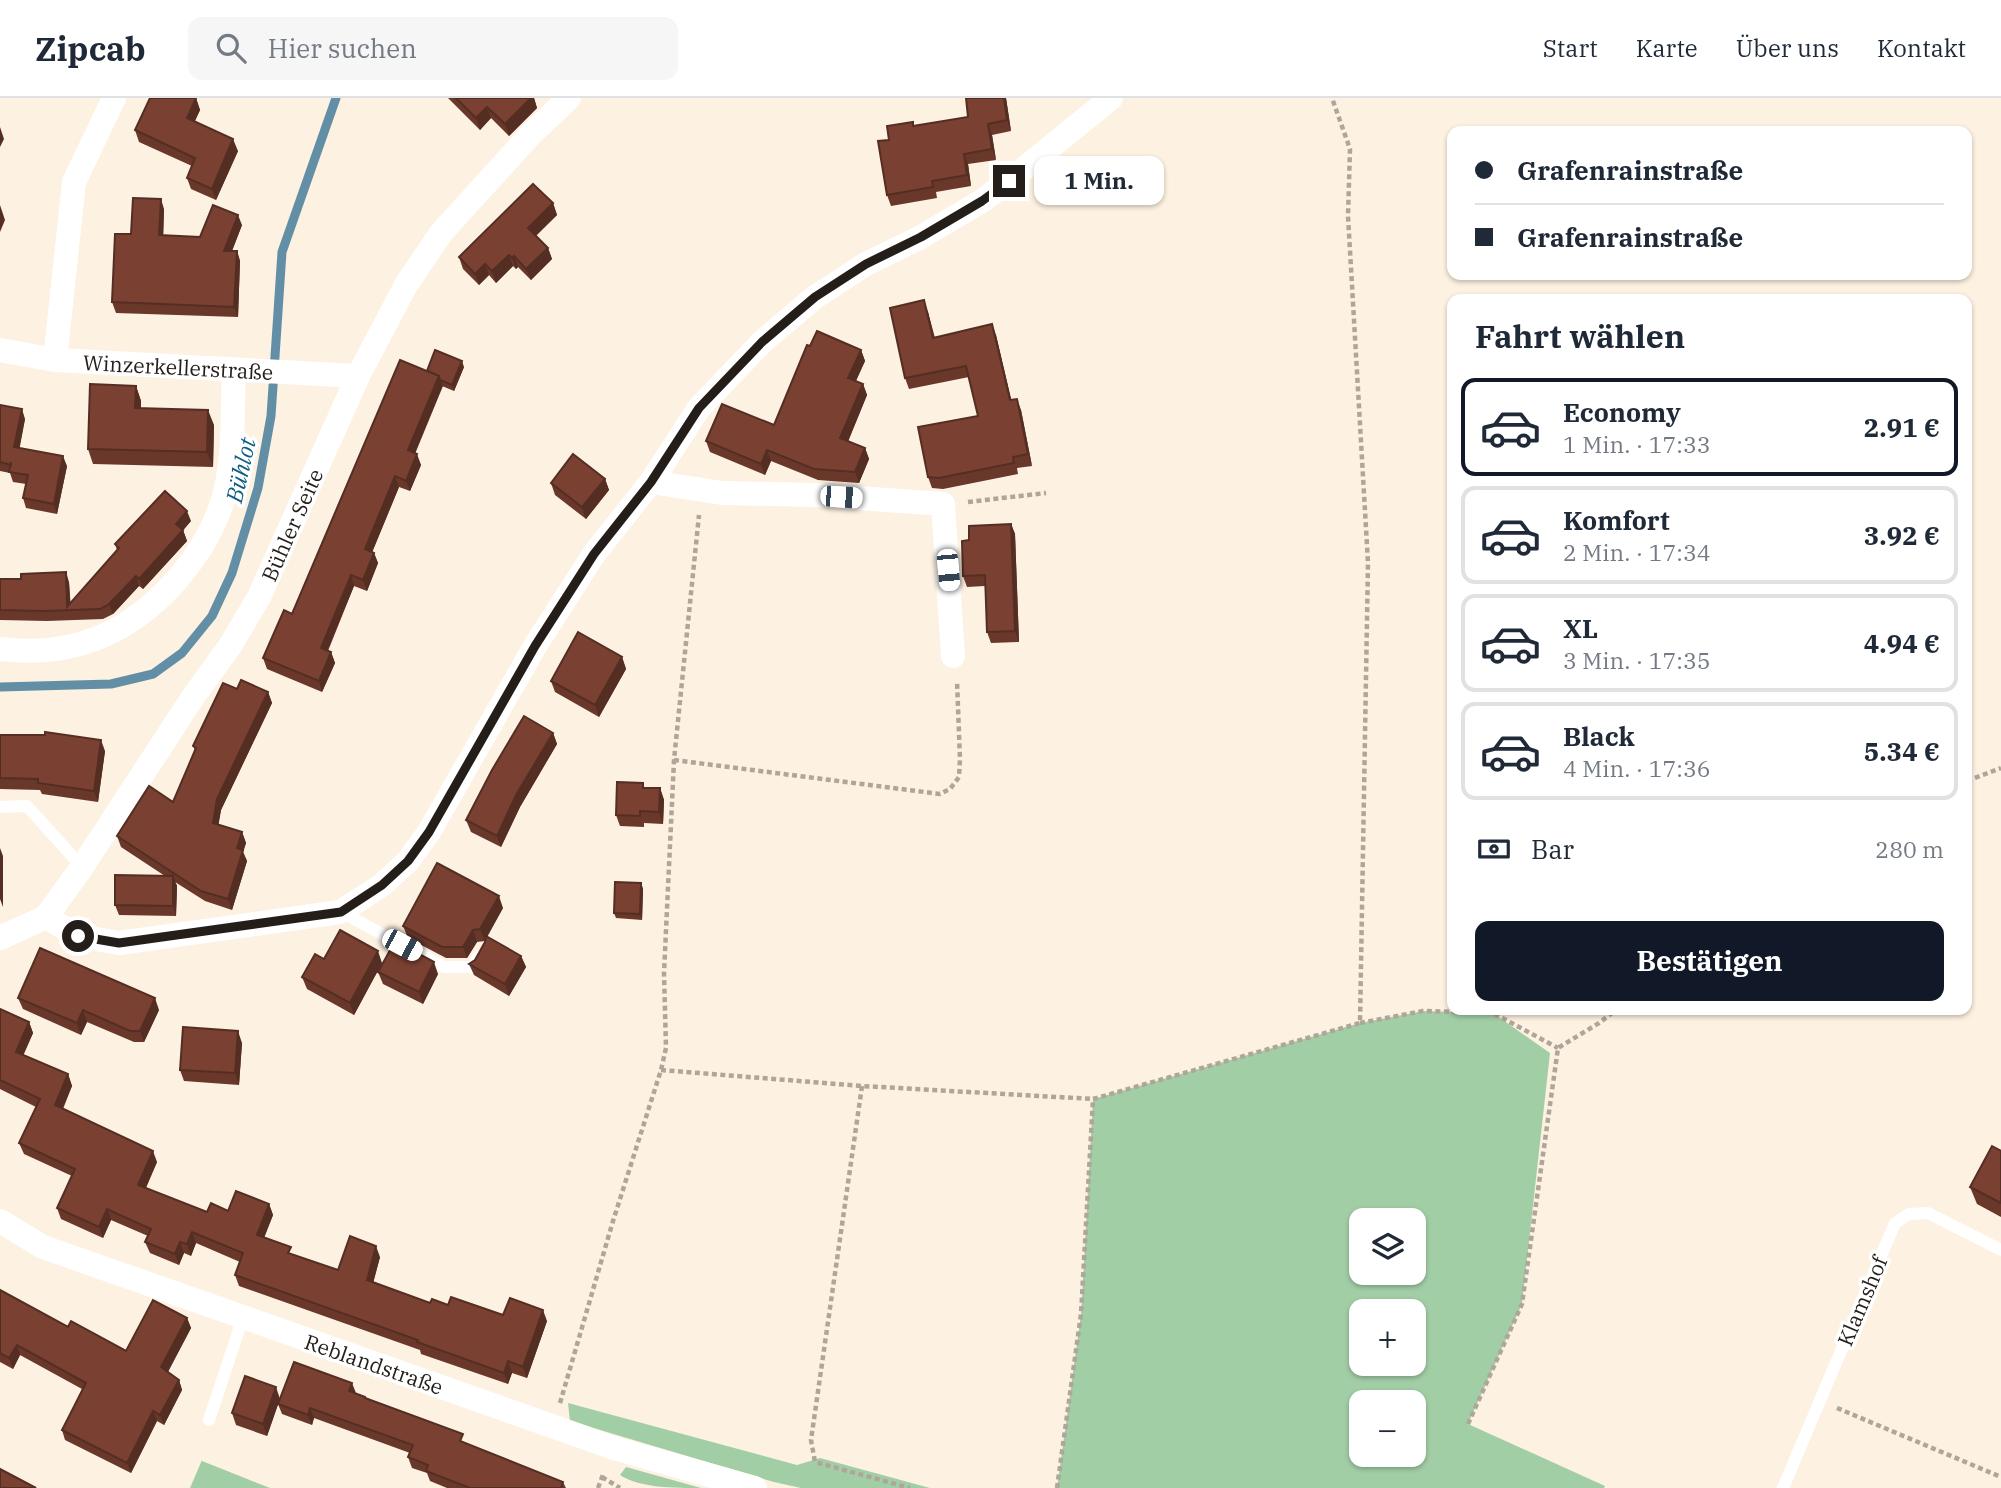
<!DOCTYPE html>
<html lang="de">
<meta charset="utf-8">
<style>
body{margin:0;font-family:"IBM Plex Serif",serif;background:#f6f6f7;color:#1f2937;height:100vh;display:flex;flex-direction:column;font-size:26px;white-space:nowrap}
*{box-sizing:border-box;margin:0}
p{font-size:23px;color:#747a83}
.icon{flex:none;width:38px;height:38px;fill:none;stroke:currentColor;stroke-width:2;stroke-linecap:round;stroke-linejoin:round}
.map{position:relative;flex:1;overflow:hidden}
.drawer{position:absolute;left:1447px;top:196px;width:525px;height:721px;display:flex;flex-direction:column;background:#fff;border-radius:14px;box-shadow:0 2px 5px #0004}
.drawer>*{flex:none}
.guide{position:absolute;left:1447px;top:28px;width:525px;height:154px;border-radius:14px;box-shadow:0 2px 5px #0004;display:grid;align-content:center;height:154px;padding:0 28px;background:#fff}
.buttons{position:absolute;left:1349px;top:1110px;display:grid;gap:14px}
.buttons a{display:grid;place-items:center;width:77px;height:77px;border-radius:14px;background:#fff;box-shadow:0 2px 5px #0004;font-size:35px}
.end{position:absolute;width:32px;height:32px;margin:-16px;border:9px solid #231e19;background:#fff;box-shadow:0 0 0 4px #fff}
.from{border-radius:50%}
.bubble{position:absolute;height:49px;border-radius:14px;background:#fff;box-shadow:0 2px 5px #0004;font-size:23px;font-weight:800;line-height:49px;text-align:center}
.car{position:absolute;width:21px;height:42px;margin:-21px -10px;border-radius:9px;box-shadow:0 0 5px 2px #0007;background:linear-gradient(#fff 24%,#345 0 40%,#fff 0 76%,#345 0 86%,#fff 0)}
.guide b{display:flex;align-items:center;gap:24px;height:66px;font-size:26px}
.guide b+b{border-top:2px solid #e0e1e3}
.guide i{width:18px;height:18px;background:#1f2937}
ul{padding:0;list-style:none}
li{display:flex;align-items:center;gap:21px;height:98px;margin:0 14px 10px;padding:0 14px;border:4px solid #e0e1e3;border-radius:14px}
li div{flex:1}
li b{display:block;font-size:26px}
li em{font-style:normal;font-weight:800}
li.selected{border-color:#111827}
li>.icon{width:63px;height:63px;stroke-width:1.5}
h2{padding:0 28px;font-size:32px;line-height:84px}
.pay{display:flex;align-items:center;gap:18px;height:77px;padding:0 28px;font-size:26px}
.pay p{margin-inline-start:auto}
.button{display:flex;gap:14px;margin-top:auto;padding:14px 28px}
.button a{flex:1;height:80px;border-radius:14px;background:#111827;color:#fff;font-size:28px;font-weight:800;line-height:80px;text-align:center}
header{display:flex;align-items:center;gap:42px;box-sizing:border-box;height:98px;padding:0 35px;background:#fff;border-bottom:2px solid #e0e1e3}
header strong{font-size:33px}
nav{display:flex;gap:38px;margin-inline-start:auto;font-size:24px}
.search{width:490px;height:63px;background:#f6f6f7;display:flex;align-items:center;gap:18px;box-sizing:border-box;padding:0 24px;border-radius:14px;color:#747a83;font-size:26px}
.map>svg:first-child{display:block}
</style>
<header>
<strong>Zipcab</strong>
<div class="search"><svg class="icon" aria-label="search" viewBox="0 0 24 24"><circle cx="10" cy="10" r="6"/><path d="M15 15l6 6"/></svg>Hier suchen</div>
<nav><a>Start</a><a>Karte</a><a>Über uns</a><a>Kontakt</a></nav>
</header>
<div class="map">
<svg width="2001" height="1390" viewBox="0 0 2001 1390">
<rect width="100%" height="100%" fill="#fdf1e1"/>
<!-- grass -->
<g fill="#a2cea6" fill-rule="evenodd">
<path d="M1423,913L1493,915L1550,955L1522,1206L1468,1326L1605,1388L1604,1390H1057L1081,1216L1093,1001L1360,925ZM1362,1122H1414V1174H1362ZM1362,1213H1414V1265H1362ZM1362,1304H1414V1356H1362Z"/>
<path d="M568,1305L797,1367L820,1360L930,1390H801L774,1384L570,1323Z"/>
<path d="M202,1362V1363L270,1390H190Z"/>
<path d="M626,1369L701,1390C675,1390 639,1390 620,1377Z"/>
</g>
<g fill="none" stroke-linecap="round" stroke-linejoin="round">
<!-- stream -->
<path stroke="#638fa6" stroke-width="9" d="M0,589L111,586L153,576L182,555L212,518L232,475L258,390L271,318L282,154L336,0"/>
<!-- path -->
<g stroke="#afa599" stroke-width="4.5" stroke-dasharray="5 3.5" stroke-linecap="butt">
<path d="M968,404L1046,395"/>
<path d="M674,662L940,696L950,691L959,679L960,661L957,583"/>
<path d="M1967,683L2001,670"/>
<path d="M1360,925L1423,913L1493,915L1558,950"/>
<path d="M661,972L862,988L1093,1001"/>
<path d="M862,988L811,1342L815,1364L910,1390"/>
<path d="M560,1305L613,1123L661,972L666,950L664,875L674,662L699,417"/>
<path d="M1837,1310L2001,1379"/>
<path d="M1468,1326L1522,1206L1558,950L1599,925L1616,912"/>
<path d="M602,1379L620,1390"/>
<path d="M598,1390L604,1374"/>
<path d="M1057,1390L1081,1216L1093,1001L1360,925L1368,465L1348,118L1350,51L1332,0"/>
</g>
<!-- lane -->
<g stroke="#fff" stroke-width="12">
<path d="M0,709L27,708L82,769"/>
<path d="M341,814L444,869H472L478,859"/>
<path d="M209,1322L243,1219"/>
<path d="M1783,1390L1895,1125L1909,1116L1928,1115L2001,1152"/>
</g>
<!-- street -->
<g stroke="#fff" stroke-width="24">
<path d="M0,252L55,262L358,278"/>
<path d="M55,262L74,84L114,0"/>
<path d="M651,384L722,395L816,397L943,406L953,558"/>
<path d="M0,551C33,555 69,552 100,539C155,516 203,461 222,405C235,364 232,314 234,272"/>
<path d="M46,819L78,838L119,845L340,814L382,787L408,763L429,734L535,548L594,456L651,384L699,310L762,244L815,199L866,166L921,139L982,103L1009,83L1111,0"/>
<path d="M0,840L46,819L82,769L193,599L230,548L259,499L358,278L406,187L441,135L531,36L569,0"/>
<path d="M0,1123L43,1149L243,1219L614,1350L755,1390"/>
</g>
</g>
<!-- wall -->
<g fill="#69382b">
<path d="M196,0L200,12L194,24L238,53L216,102L191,91L187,80L192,68L139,44L135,32Z"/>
<path d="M448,0H534L537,10L509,38L491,20L480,32Z"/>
<path d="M1006,0L1011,33L992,37L996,62L968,66L971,88L936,94L937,100L891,108L887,97L889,42L913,24L914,28L968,19Z"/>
<path d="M553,105L557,117L536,138L548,150L552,161L531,182L518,169L516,171L513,168L496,185L489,177L479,187L463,171L459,159Z"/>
<path d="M164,111L163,137L200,139L242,127L232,153H237L240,163L238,219L116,215L112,204L131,136Z"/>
<path d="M928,214L935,240L996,237L1011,302L1021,312L1032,368L1017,370L1018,376L943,391L932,390L928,379L978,318L969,279L909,291L905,280Z"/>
<path d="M810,248L861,252L865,263L856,283L863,286L867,297L848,343L865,350L869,361L859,385L818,382L771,363L765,377L710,354L706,343L774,327Z"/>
<path d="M464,269L454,293L442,288L415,355L421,367L410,393L399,389L372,454L374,455L378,465L367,493L354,488L328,553L331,554L335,565L322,594L267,571L263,560L292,516L427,273Z"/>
<path d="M136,288L141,303V311L214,327L213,369L93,366L88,351Z"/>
<path d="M0,307L25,321L19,350L67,368L57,416L26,410L23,400L26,386L13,384L10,375L0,373Z"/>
<path d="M605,381L609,392L586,421L555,397L551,385Z"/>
<path d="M191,423L183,432L187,443L143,491L139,488L113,516L103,521L47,523L0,522V481L69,484L70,506L117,452L115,446Z"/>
<path d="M1011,426L1015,436L1019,544L991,545L987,534L985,488L967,489L963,478L969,442Z"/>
<path d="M622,559L626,571L599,619L555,594L551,583Z"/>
<path d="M237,591L268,594L272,605L221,712L218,727L242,734L246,745L243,754L247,763L232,812L205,803L175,784L177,788L176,818L119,817L115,807L165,778L121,749L117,738L173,704L195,652L193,648Z"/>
<path d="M553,635L557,646L520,709L501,749L471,734L466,722Z"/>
<path d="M0,637L105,653L98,704L42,696L40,692L0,691Z"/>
<path d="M643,685L644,690H660L664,702L663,726L644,725V729L620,728L616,717Z"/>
<path d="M641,785L643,791L642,822L616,820L614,815Z"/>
<path d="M503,810L487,838L521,858L526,869L509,898L474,877L469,866L475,862L485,844L486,841L485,843L477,844L467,860H446L408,840L403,828Z"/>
<path d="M324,861L382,865L354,917L307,891L302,879Z"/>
<path d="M378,874L438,876L423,906L383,886Z"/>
<path d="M18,900L159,912L144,944H134L87,924L81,937L23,911Z"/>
<path d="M0,911L29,924L33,935L23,957L68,976L72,988L63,1011L157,1064L146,1090L207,1114L228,1113L269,1106L273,1117L264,1139L293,1157L338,1172L380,1159L373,1185L430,1205L448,1207L503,1217L547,1223L527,1280L512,1275L508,1286L421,1256L420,1252L239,1188L235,1177L240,1164L196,1145L191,1158L184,1155L179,1167L150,1155L145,1144L148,1138L111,1122L103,1140L61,1121L57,1110L72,1078L24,1056L19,1045L36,1009L0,991Z"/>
<path d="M242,945L239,987L184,983L180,972Z"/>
<path d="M2001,1053V1119L1977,1106L1970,1089Z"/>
<path d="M0,1192L68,1229L126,1253L187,1220L191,1230L168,1274L179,1282L182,1292L164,1327L157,1323L131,1375L65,1342L62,1332L82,1291L20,1257L13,1271L0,1264Z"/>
<path d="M356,1295L466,1345L563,1384L566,1390H447L430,1383L427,1375L412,1370L408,1359L410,1355L314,1320L312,1327L282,1316L278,1306L267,1338L236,1327L232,1315L280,1301Z"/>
</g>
<!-- shaded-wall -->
<g fill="#552e23">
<path d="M196,0L200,12L191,32L187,20Z"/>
<path d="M531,0H534L537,10L509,38L505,26Z"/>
<path d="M1004,0H1006L1011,33L1007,22Z"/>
<path d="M487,9L491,20L480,32L476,20Z"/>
<path d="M988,26L992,37L996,62L992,51Z"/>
<path d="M0,29L4,41L0,49Z"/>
<path d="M233,41L238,53L216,102L212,91Z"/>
<path d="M964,56L968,66L971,88L967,77Z"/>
<path d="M161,101L164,111L163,148L159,137Z"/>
<path d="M553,105L557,117L532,141L528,130Z"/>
<path d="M0,107L5,122L0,134Z"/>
<path d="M238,117L242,127L228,163L224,153Z"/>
<path d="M548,150L552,161L531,182L526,171Z"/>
<path d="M237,153L240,163L238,219L234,209Z"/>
<path d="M509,157L513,168L496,185L492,173Z"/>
<path d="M514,158L518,169L516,171L512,160Z"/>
<path d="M485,166L489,177L479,187L475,176Z"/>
<path d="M924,202L928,214L937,251L933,240Z"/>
<path d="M992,226L996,237L1014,313L1010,302Z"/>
<path d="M861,252L865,263L852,291L848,280Z"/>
<path d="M462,263L464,269L454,293L452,287Z"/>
<path d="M439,278L443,288L412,363L408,352Z"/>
<path d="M863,286L867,297L845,351L840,340Z"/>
<path d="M136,288L141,303L140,325L135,310Z"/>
<path d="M1017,301L1021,312L1032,368L1028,356Z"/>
<path d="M22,311L25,321L18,359L14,349Z"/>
<path d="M208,312L214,327L213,369L207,354Z"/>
<path d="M865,350L869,361L859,385L855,374Z"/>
<path d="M767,352L771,363L765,377L761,366Z"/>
<path d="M417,356L421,367L410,393L406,383Z"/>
<path d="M63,358L67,368L57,416L54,406Z"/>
<path d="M395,378L399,389L369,462L365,451Z"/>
<path d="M605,381L609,392L586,421L582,409Z"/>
<path d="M187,413L191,423L180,436L176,426Z"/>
<path d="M1011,426L1015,436L1019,544L1015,533Z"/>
<path d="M183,432L187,443L143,491L139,481Z"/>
<path d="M374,455L378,465L367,493L363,482Z"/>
<path d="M66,474L69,484L71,512L67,509Z"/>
<path d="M351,477L354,488L324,560L321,550Z"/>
<path d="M136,478L139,488L113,516L109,506Z"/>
<path d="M331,554L335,565L322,594L319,583Z"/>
<path d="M622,559L626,571L599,619L595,607Z"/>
<path d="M268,594L272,605L221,712L217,736L213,725L217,701Z"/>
<path d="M553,635L557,646L520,709L501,749L497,738L516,697Z"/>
<path d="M101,642L105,653L98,704L94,693Z"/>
<path d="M660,690L664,702L663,726L659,714Z"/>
<path d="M242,734L246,745L243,754L247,763L232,812L228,801L237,750Z"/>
<path d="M0,750L3,758V809L0,801Z"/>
<path d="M173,778L177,788L176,818L173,808Z"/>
<path d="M641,785L643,791L642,822L640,816Z"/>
<path d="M499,798L503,810L485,843L480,831Z"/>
<path d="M473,832L477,844L467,860L463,849Z"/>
<path d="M378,853L382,865L354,917L350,905Z"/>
<path d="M521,858L526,869L509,898L505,886Z"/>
<path d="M434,864L438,876L423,906L419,894Z"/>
<path d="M155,900L159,912L144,944L140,933Z"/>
<path d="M83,912L87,924L81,937L77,925Z"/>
<path d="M29,924L33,935L20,965L16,954Z"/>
<path d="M238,933L242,945L239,987L235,975Z"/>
<path d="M68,976L72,988L59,1018L55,1007Z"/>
<path d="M153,1053L157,1064L142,1098L138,1087Z"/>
<path d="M269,1106L273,1117L261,1148L257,1137Z"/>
<path d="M107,1111L111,1122L103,1140L99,1129Z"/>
<path d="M192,1134L196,1145L191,1158L187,1146Z"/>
<path d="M180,1144L184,1155L179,1167L175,1156Z"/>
<path d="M376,1148L380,1159L371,1193L367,1182Z"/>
<path d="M543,1212L547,1223L527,1280L523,1269Z"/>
<path d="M187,1220L191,1230L165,1279L161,1269Z"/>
<path d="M17,1247L20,1257L13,1271L9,1260Z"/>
<path d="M508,1263L512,1275L508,1286L504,1275Z"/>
<path d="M179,1282L182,1292L164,1327L160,1317Z"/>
<path d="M352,1285L356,1295L349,1293Z"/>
<path d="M276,1289L280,1301L267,1338L263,1326Z"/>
<path d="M310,1310L314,1320L312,1327L308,1317Z"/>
<path d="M153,1313L157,1323L131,1375L127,1365Z"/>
</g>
<!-- building -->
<g fill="#7a4132" stroke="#552e23" stroke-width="2">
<path d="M150,0H196L187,20L233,41L212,91L187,80L195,60L135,32Z"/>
<path d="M456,0H531L505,26L487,9L476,20Z"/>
<path d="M966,0H1004L1007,22L988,26L992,51L964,56L967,77L932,83L933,89L887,97L878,43L889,42L887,28L913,24V28L968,19Z"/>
<path d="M533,86L553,105L528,130L548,150L526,171L514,158L512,160L509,157L492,173L485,166L475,176L459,159Z"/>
<path d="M133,100L161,101L159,137L200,139L213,107L238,117L224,153H237L234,209L112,204L115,136H131Z"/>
<path d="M924,202L933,240L992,226L1010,302L1017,301L1028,356L1013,359L1014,365L939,380L928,379L918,329L978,318L966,268L905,280L890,210Z"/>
<path d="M817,233L861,252L848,280L863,286L840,340L865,350L855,374L814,371L767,352L761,366L706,343L722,306L774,327L807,247L810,248Z"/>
<path d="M435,252L462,263L452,287L440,282L439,278L427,273Z"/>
<path d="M400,262L439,278L408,352L417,356L406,383L395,378L365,451L374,455L363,482L351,477L321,550L331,554L319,583L263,560L284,512L292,516Z"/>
<path d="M90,286L136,288L135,310L208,312L207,354L88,351Z"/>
<path d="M0,307L22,311L14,349L63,358L54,406L23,400L28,377L9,374L11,364V367L0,364Z"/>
<path d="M573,356L605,381L582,409L551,385Z"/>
<path d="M165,393L187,413L176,426L183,432L139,481L136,478L109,506L100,511L44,513L0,512V481H21V476L66,474L67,509L119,450L115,446Z"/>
<path d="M1011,426L1015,533L987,534L985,477L963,478L962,443L969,442V428Z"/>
<path d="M578,534L622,559L595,607L551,583Z"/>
<path d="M241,582L268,594L217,701L213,725L242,734L237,750L243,752L228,801L201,793L117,738L149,688L173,704L196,650L193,648L223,585L237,591Z"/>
<path d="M524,618L553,635L516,697L497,738L466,722L492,672Z"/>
<path d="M45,634L101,642L94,693L38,685V681L0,680V637H45Z"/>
<path d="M617,684L643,685V690H660L659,714L640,713V718L616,717Z"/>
<path d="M437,765L499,798L480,831L473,832L463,849H442L403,828Z"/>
<path d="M115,777L173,778V808L115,807Z"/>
<path d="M615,784L641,785L640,816L614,815Z"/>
<path d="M340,832L378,853L350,905L302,879L315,856L324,861Z"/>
<path d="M486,838L521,858L505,886L469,866L475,862L485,844Z"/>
<path d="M395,843L434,864L419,894L378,874Z"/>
<path d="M40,850L155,900L140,933H130L83,912L77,925L18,900Z"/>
<path d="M0,911L29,924L16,954L68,976L55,1007L153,1053L138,1087L207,1114L211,1105L228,1113L236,1093L269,1106L257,1137L291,1149L288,1155L338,1172L350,1138L376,1148L367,1182L430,1205L432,1201L448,1207L451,1199L503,1217L510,1200L543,1212L523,1269L508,1263L504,1275L417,1244L418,1242L235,1177L243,1155L192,1134L187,1146L180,1144L175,1156L145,1144L151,1131L107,1111L99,1129L57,1110L75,1071L19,1045L40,1001L0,982Z"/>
<path d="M183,929L238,933L235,975L180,972Z"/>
<path d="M1992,1048L2001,1053V1105L1970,1089Z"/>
<path d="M0,1192L68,1229L71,1223L126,1253L153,1202L187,1220L161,1269L179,1282L160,1317L153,1313L127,1365L62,1332L86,1285L17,1247L9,1260L0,1255Z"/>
<path d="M294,1264L352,1285L349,1293L365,1299V1300L463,1336L460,1343L563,1384L561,1390H470L426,1373L428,1367L408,1359L413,1347L310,1310L308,1317L278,1306Z"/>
<path d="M245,1278L276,1289L263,1326L232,1315Z"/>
<path d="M0,1371L36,1390H0Z"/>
</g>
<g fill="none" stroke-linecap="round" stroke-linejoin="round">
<!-- route -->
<path stroke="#231e19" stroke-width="9" d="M78,838L119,845L341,814L382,787L408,763L429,734L535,548L594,456L651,384L699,310L762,244L815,199L866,166L921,139L982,103L1009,83"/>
</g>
<g text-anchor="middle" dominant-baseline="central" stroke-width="7" stroke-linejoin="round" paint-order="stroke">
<!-- street labels -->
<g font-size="21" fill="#231e19" stroke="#fff">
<text transform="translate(178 269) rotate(3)">Winzerkellerstraße</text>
<text transform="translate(292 427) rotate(-66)">Bühler Seite</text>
<text transform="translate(1862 1203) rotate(-67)">Klamshof</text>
<text transform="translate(374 1266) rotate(19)">Reblandstraße</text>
</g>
<!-- water labels -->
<g font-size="23" font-style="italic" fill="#105f82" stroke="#fff">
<text transform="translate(240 372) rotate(-77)">Bühlot</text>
</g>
</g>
</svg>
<div class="buttons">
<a><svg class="icon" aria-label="layers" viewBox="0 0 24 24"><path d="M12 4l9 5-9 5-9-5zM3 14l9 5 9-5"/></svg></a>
<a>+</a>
<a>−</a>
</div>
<i class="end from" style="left:78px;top:838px"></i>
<i class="end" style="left:1009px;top:83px"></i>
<div class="bubble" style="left:1034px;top:58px;width:130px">1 Min.</div>
<i class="car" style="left:841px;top:399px;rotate:94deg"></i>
<i class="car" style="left:948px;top:472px;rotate:175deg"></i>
<i class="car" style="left:402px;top:847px;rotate:118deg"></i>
<div class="guide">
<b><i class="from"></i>Grafenrainstraße</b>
<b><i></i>Grafenrainstraße</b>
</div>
<section class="drawer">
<h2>Fahrt wählen</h2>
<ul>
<li class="selected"><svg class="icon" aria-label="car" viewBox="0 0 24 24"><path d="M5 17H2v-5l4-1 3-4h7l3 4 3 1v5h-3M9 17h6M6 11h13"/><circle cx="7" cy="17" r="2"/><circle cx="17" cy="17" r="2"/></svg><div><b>Economy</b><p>1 Min. · 17:33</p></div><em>2.91 €</em></li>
<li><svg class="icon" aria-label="car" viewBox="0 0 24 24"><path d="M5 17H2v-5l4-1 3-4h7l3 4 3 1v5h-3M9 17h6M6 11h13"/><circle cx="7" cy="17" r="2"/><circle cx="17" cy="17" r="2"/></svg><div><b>Komfort</b><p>2 Min. · 17:34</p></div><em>3.92 €</em></li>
<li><svg class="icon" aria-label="car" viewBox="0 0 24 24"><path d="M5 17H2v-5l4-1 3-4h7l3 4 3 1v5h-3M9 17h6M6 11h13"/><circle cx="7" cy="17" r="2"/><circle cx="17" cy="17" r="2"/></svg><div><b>XL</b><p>3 Min. · 17:35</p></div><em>4.94 €</em></li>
<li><svg class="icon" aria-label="car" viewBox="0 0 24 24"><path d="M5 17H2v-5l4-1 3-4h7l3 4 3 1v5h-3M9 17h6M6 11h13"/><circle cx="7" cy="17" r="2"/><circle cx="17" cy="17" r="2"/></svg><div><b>Black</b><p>4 Min. · 17:36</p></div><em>5.34 €</em></li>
</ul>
<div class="pay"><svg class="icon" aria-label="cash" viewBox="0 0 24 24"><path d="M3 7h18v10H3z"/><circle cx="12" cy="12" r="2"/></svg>Bar<p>280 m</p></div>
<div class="button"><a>Bestätigen</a></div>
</section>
</div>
